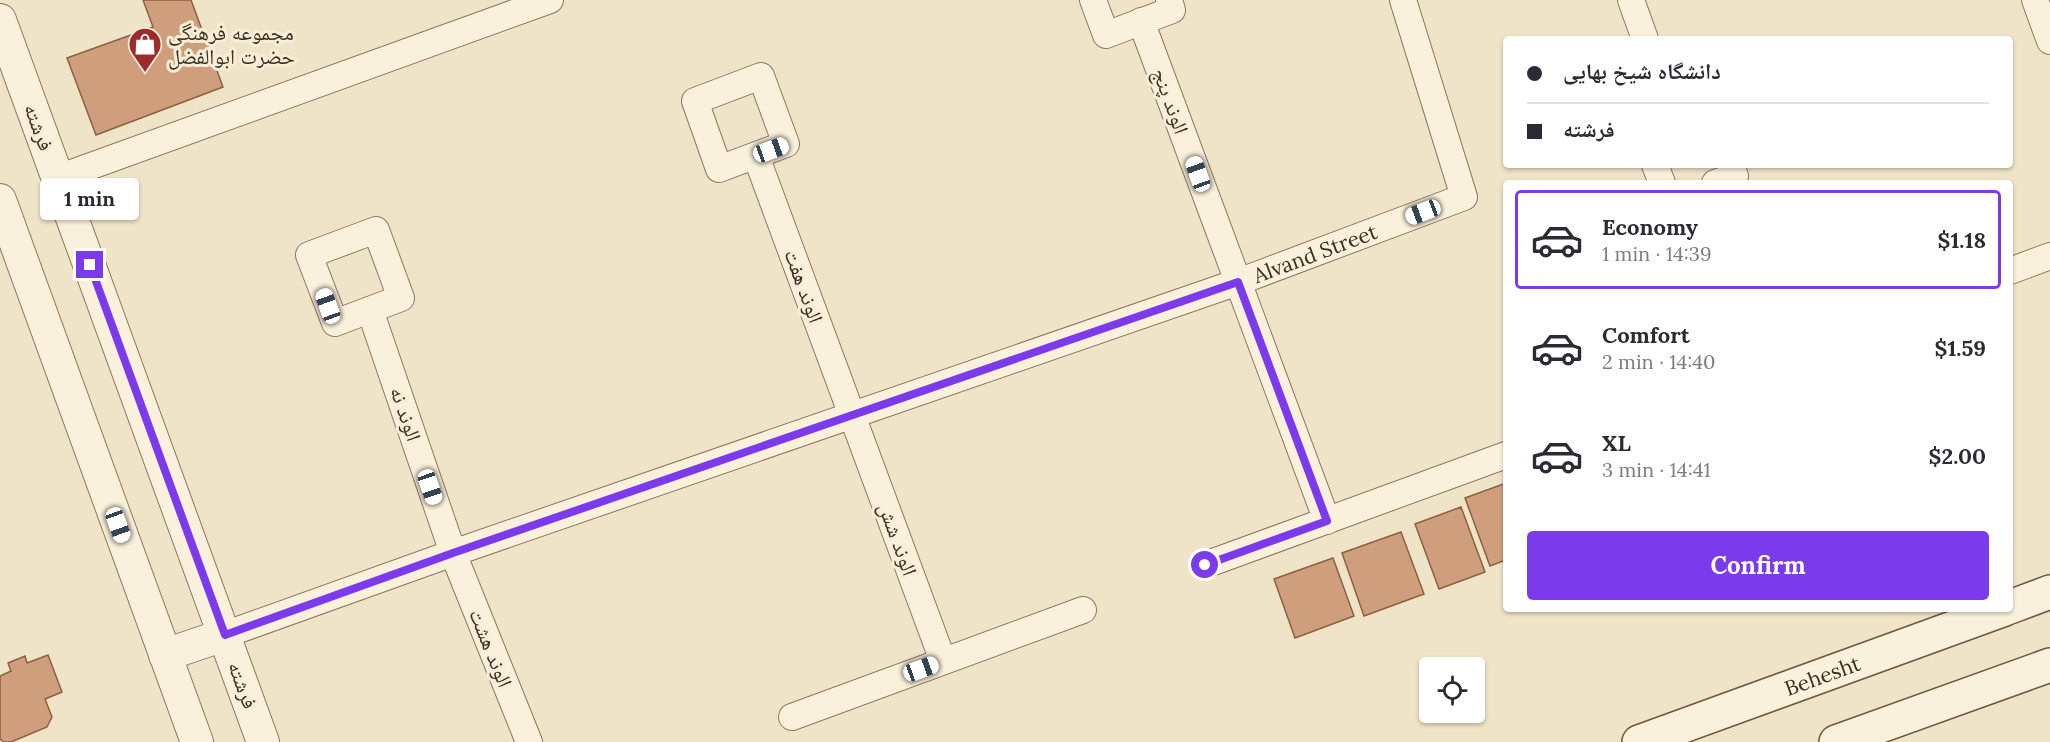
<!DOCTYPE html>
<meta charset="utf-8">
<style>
body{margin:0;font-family:Lora,"Noto Naskh Arabic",serif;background:#f7f7f7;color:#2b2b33;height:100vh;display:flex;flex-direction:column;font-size:22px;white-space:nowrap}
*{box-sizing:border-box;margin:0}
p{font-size:20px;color:#7c7c81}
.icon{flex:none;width:33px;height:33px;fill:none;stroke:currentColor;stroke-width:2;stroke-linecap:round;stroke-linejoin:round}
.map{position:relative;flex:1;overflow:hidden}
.details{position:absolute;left:1503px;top:180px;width:510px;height:432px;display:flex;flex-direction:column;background:#fff;border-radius:6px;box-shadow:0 2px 4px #0004}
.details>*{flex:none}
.hud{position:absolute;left:1503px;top:36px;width:510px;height:132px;border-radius:6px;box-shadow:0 2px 4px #0004;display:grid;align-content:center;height:132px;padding:0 24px;background:#fff}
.tools{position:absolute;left:1419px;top:657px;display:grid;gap:12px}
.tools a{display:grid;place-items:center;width:66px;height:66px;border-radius:6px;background:#fff;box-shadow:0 2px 4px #0004;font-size:30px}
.end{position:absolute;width:27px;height:27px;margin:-14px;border:8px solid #7c3aed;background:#fff;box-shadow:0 0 0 3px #fff}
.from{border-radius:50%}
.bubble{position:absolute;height:42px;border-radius:6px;background:#fff;box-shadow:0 2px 4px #0004;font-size:20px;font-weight:700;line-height:42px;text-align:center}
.car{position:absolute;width:18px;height:36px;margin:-18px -9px;border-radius:8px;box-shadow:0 0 4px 2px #0007;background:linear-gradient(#fff 24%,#345 0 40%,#fff 0 76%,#345 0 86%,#fff 0)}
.hud b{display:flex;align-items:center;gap:21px;height:57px;font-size:22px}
.hud b+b{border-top:2px solid #e1e1e2}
.hud i{width:15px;height:15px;background:#2b2b33}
ul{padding:10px 0 0;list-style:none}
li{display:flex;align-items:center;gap:18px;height:99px;margin:0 12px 9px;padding:0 12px;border:3px solid transparent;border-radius:6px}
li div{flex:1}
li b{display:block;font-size:22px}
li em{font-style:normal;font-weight:700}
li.on{border-color:#7c3aed}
li>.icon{width:54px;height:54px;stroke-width:1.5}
.cta{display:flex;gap:12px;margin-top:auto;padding:12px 24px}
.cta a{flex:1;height:69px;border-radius:6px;background:#7c3aed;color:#fff;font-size:24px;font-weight:700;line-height:69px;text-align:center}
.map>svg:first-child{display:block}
</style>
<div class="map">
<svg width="2050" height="742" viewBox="0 0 2050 742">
<rect width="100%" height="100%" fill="#f0e4c8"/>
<!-- building -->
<g fill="#cf9f7d" stroke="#8d5f41" stroke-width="1.5">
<path d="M143,0H191L223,87L96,135L67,58L153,27Z"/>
<path d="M1506,483V560L1490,566L1465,498Z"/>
<path d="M1461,507L1485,572L1439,589L1415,524Z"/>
<path d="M1401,532L1424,594L1364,616L1342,553Z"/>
<path d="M1333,558L1354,616L1295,638L1274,579Z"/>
<path d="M48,655L62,692L45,699L52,717L47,727L11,742H4L0,739V676L11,671L8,663L25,656L27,663Z"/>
</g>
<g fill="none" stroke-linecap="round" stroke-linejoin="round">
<defs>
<g id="minor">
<path d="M1093,0L1106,35L1172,10L1169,0"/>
<path d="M1631,0L1645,39"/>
<path d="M2035,0L2050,41"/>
<path d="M1141,21L1327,521"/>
<path d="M761,76L786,144L719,169L695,101Z"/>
<path d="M756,156L943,661"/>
<path d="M1655,165L1662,183"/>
<path d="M58,178L550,0"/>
<path d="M1715,183L1735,176L1731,165"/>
<path d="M376,230L401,298L335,323L309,255Z"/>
<path d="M2010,271L2050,256"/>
<path d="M370,310L453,553L529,742"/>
<path d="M1205,565L1506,455"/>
<path id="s1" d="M224,635L453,553L1238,282L1464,197L1403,0"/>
<path d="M792,717L1083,610"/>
</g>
<g id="tertiary">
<path d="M0,20L263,742"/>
<path d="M0,200L197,742"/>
<path d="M165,655L224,635"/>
</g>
<g id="secondary">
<path d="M2010,607L2050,592"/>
<path id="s2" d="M1639,742L2005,609"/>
<path d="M1836,742L2050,665"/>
</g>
</defs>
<!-- minor casing -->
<use href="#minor" stroke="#8d765c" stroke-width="28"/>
<!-- tertiary casing -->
<use href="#tertiary" stroke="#8d765c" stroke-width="34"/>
<!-- secondary casing -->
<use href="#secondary" stroke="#6f573f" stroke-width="36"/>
<!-- minor -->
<use href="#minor" stroke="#faf1dc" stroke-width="26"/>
<!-- tertiary -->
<use href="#tertiary" stroke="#faf1dc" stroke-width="32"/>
<!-- secondary -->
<use href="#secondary" stroke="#faf1dc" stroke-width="33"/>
</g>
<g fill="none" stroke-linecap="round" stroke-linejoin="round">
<!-- route -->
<path stroke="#7c3aed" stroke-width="8" d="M90,265L225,635L453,553L1238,282L1327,521L1205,565"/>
</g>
<!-- icons -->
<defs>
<symbol id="shop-pin" viewBox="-11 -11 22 30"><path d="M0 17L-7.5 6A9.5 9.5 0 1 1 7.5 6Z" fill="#9e2a2b" stroke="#f7eed8"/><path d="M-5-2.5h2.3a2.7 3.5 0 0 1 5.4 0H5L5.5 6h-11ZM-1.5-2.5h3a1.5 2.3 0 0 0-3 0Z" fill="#fff"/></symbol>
</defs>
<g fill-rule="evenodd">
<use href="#shop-pin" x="126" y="25" width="38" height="52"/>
</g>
<g text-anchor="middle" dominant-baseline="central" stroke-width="6" stroke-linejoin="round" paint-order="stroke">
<!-- poi labels -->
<g font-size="21" fill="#3d2e20" stroke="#f7eed8" text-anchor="start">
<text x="168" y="32">مجموعه فرهنگی<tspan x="168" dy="24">حضرت ابوالفضل</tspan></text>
</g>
<!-- street labels -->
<g font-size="21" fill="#3d2e20" stroke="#f7eed8">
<text transform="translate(1171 101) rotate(70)">الوند پنج</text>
<text transform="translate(39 127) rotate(70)">فرشته</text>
<text stroke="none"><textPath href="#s1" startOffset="1156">Alvand Street</textPath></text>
<text transform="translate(804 286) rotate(70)">الوند هفت</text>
<text transform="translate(406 414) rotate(71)">الوند نه</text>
<text transform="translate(898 539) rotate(70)">الوند شش</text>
<text transform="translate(491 648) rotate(68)">الوند هشت</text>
<text stroke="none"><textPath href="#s2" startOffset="195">Behesht</textPath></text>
<text transform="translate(243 685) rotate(70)">فرشته</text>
</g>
</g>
</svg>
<div class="tools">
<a><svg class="icon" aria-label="locate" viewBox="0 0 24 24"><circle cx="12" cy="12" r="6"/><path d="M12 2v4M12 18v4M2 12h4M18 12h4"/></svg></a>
</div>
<i class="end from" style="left:1205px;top:565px"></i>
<i class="end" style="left:90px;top:265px"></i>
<div class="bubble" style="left:40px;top:178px;width:99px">1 min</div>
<i class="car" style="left:771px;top:150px;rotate:70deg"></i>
<i class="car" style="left:1198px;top:174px;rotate:340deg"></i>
<i class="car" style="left:1423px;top:212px;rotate:249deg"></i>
<i class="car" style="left:328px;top:306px;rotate:340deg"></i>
<i class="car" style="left:430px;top:487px;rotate:161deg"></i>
<i class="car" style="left:118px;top:525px;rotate:160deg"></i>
<i class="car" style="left:921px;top:669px;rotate:70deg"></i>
<div class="hud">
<b><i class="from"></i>دانشگاه شیخ بهایی</b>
<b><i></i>فرشته</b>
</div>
<section class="details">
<ul>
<li class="on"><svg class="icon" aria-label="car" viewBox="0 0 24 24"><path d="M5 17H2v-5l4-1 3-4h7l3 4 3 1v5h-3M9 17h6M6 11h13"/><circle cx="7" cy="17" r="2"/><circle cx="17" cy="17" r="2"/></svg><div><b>Economy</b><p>1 min · 14:39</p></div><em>$1.18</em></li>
<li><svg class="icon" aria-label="car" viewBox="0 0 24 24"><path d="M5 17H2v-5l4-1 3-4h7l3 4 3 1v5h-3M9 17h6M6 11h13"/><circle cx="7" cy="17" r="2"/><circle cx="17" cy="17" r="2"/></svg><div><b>Comfort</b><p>2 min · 14:40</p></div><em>$1.59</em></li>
<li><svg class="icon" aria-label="car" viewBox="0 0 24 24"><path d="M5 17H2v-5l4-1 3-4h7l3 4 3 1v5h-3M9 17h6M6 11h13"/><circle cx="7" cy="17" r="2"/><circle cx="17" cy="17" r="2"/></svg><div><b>XL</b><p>3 min · 14:41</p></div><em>$2.00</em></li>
</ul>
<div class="cta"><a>Confirm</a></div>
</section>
</div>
